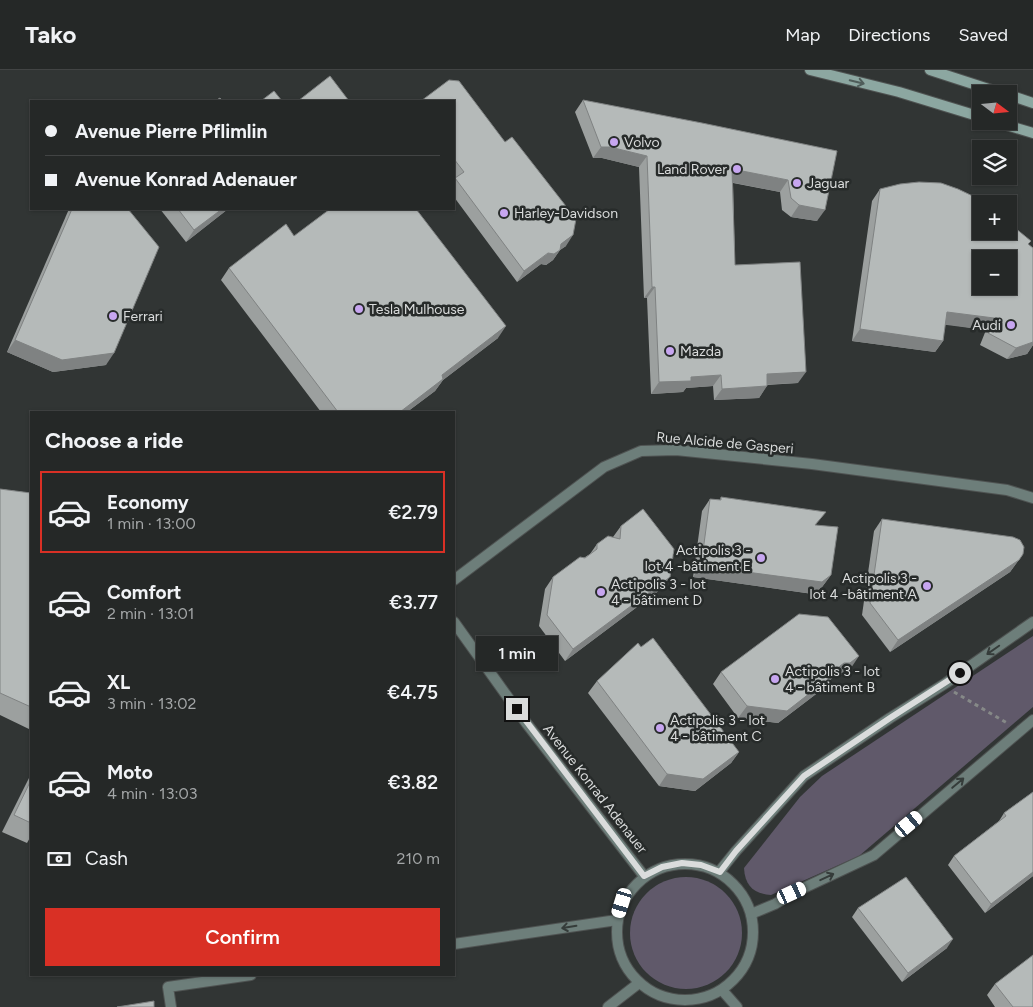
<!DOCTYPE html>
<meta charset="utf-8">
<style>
body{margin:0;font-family:Figtree,sans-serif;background:#313433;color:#f1f3f6;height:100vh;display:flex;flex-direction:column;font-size:19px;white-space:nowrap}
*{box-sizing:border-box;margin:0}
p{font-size:16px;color:#a3a6a7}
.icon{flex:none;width:28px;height:28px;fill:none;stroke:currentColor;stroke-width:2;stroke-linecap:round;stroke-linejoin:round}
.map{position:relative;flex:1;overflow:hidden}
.panel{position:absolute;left:30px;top:341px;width:425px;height:565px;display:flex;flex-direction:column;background:#252827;border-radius:0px;box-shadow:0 1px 4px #0004,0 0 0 1px #424444}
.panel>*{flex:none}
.banner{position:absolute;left:30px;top:30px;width:425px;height:110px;border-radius:0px;box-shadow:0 1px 4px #0004,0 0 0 1px #424444;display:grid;align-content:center;height:110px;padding:0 15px;background:#252827}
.needle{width:32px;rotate:106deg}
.tools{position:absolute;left:972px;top:15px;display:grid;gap:10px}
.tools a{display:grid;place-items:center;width:45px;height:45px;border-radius:0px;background:#252827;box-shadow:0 1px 4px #0004,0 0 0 1px #424444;font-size:25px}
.end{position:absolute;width:22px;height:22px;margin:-11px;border:6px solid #dadcdc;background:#111;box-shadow:0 0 0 2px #111}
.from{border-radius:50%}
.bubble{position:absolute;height:35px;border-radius:0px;background:#252827;box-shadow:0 1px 4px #0004,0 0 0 1px #424444;font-size:16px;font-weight:600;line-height:35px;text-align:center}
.car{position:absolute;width:15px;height:30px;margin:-15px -8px;border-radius:6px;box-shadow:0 0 4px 1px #0007;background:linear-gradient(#fff 24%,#345 0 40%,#fff 0 76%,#345 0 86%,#fff 0)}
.banner b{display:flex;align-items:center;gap:18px;height:48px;font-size:19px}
.banner b+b{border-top:1px solid #424444}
.banner i{width:12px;height:12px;background:#f1f3f6}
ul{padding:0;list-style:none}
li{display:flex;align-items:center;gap:15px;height:82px;margin:0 10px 8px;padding:0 5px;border:2px solid transparent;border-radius:0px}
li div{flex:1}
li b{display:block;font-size:19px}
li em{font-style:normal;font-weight:600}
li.active{border-color:#d93025}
li>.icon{width:45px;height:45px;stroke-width:1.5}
h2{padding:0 15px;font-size:22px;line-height:60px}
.pay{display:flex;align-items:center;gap:12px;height:55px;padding:0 15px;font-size:19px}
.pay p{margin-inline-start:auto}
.primary-button{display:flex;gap:10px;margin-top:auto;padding:10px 15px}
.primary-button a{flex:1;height:58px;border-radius:0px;background:#d93025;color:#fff;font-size:20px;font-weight:600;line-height:58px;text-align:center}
header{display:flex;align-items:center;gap:30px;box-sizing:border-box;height:70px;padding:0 25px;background:#252827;border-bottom:1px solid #424444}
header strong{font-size:24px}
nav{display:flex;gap:28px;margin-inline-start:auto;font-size:18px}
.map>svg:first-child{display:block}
</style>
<header>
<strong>Tako</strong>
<nav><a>Map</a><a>Directions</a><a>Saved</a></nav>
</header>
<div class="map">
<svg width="1033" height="937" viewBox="0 0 1033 937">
<rect width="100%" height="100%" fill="#313534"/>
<!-- green -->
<g fill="#60596a">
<path d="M1033,566V637L859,786L771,825C754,824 745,816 744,798L800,727L822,706Z"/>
<circle cx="686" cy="863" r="56"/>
</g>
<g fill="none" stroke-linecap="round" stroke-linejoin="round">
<defs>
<g id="service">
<path d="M454,874L617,850"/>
<path d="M171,937L168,917L251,905"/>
<path d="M608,937L639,913"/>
</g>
<g id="minor">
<path d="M454,510L604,397L641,381L676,380L812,394L1007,420L1033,428"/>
<path d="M454,552L527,654L644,806"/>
<circle cx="685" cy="862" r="68"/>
<path d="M719,802L736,781L804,706L890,648L946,613L1033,552"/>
<path d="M751,844L775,834L793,823L874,785L1033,650"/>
<path d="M722,920L737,937"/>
</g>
<g id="secondary">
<path d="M810,0L899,22L981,47"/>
<path d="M930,0L1004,24"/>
<path d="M1009,25L1033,33"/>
<path d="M993,51L1033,63"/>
</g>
</defs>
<!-- service casing -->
<use href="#service" stroke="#4f5352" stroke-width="12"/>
<!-- minor casing -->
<use href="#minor" stroke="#4f5352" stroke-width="12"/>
<!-- secondary casing -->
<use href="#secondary" stroke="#4f5352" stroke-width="12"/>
<!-- path -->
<path stroke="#868988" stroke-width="3" stroke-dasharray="4 4" stroke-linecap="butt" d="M954,622L1007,653"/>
<!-- service -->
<use href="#service" stroke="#6d7e7a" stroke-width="10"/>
<!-- minor -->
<use href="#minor" stroke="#6d7e7a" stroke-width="10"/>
<!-- secondary -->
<use href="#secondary" stroke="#8ca7a1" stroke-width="10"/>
</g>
<!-- wall -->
<g fill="#9ca09f">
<path d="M583,30L837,81L817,151L791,147L782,140L780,122L733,113L735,195L798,313L767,315L759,328L714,330L713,316L686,318L683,322L651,324L647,228H644L639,97L602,88H593L575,42Z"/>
<path d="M454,31L566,176L560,180L553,190L546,195L541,194L517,212L454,127Z"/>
<path d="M880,119L1028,175L1033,178V275L1027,284L1007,289L980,275L986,260L945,254L943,271L935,282L852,271L872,131Z"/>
<path d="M69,139H128L106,295L53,302L7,282Z"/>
<path d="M160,139H228L186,172Z"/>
<path d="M294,166L498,268L443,310L435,321L407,342H321L221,210L229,198Z"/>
<path d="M0,419L31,423V660L0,645Z"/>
<path d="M721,427L817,455L831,505L822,517L813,524L693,507L702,441L710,429L720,430Z"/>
<path d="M882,449L1023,484L1010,502L890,582L862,545L874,461Z"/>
<path d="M621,456L670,507L661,519L565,591L539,556L545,519L553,507L590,484L597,474L613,467Z"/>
<path d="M641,577L739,682L731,693L695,721L659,716L588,623L597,611Z"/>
<path d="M851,598L841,605H836L830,610L824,618L778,653L738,648L713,614L721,602Z"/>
<path d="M31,704V766L27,773L2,762Z"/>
<path d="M1033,722V806L985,843L948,795L954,786L999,751L1004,743Z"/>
<path d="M858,838L947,878L902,912L852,847Z"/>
<path d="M995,914L1033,937H995L987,925Z"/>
</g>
<!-- shaded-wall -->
<g fill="#7f8282">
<path d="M601,77H610L647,86L639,97L602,88H593Z"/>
<path d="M732,99L788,110L780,122L724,111Z"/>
<path d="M799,135L825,140L817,151L791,147Z"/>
<path d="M222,139H228L186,172L194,160Z"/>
<path d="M573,165L566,176L560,180L553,190L546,195L541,194L517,212L524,201Z"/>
<path d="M652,217H655L647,228H644Z"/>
<path d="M947,242L994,248L986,260L939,254Z"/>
<path d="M506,256L498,268L443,310L435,321L407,342H400L442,305Z"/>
<path d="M860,259L943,271L935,282L852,271Z"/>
<path d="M15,270L114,283L106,295L53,302L7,282Z"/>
<path d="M1033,272V275L1027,284L1007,289L1016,278Z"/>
<path d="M806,302L798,313L759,315L767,304Z"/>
<path d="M721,305L713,316L686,318L683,322L651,324L659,312L691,307Z"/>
<path d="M767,316L759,328L714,330L722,319Z"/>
<path d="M1023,484L1010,502L890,582L898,570Z"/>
<path d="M701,496L831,505L822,517L813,524L693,507Z"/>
<path d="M670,507L661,519L565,591L573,579Z"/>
<path d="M859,586L851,598L841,605H836L830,610L824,618L778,653L738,648L747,636L834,601L844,593Z"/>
<path d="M739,682L731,693L695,721L659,716L667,704Z"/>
<path d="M1033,802V806L985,843L991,834Z"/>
<path d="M953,869L947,878L902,912L908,903Z"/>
</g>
<!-- building -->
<g fill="#b5bab9" stroke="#7f8282" fill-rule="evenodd">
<path d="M330,6L349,31H298Z"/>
<path d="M449,10L459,11L505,72L512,67L576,149L573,165L561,174L560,180L554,184L548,183L524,201L455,108L464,102L454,89V31H421Z"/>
<path d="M274,21L282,31H261Z"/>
<path d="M220,28L223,31H215Z"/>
<path d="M583,30L702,53L837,81L825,140L799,135L791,128L788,110L732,99L735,195L800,192L806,302L767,304V316L722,319L721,305L691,307V311L659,312L655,217H652L647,86L610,77H601Z"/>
<path d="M919,112L941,113L958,119L981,130L985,134H981V161H1009V153L1031,171L1028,174L1033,178V272L1016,278L988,263L994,248L947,242L943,271L860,259L880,119L900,114ZM981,189H1009V216H981Z"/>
<path d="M72,139H128L159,177L114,283L62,290L15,270Z"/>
<path d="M178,139H222L194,160Z"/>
<path d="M330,139H416L506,256L442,305L443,309L400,342H338L229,198L286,154L294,166Z"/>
<path d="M0,419L31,423V637L0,623Z"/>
<path d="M721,427L826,442L815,455L838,457L831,505L822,512L701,496L710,429L721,430Z"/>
<path d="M643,439L674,479L670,507L573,579L547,545L553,507L580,487L585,488L597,479V474L608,466L620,469L621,456Z"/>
<path d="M882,449L1013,467L1020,470L1024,477L1023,484L1019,490L898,570L870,533Z"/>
<path d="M799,544L828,547L859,586L850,593H844L834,601L832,606L787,641L747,636L721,602Z"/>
<path d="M653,568L739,682L703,709L667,704L597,611L638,573L641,577Z"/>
<path d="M31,710V753L14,745Z"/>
<path d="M1033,722V802L991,834L954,786L1006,746L1004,743Z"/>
<path d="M906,807L953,869L908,903L858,838Z"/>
<path d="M1033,885V937H1013L995,914Z"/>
<path d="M154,931V937H117Z"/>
</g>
<!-- one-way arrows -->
<defs><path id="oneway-shaft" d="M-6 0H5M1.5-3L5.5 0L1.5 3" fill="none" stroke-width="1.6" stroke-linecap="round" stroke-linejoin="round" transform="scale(1.25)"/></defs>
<use stroke="#4f5d5a" href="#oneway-shaft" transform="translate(857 12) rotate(14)"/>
<g stroke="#353c3a">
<use href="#oneway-shaft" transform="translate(993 580) rotate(145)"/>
<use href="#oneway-shaft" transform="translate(958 713) rotate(-40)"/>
<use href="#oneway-shaft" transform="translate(827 807) rotate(-25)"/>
<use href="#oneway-shaft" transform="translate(569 857) rotate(171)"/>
</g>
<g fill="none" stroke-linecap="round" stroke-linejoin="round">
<!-- route -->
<path stroke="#dadcdc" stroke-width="6" d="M517,639L644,806L662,797L682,793L701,795L720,802L736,781L804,706L890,648L960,603"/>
</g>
<!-- markers -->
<g fill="#c7a6f0" stroke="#272b2a" stroke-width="2">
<circle cx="614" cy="72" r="5"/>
<circle cx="737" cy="99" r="5"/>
<circle cx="797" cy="113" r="5"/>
<circle cx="504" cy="143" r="5"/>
<circle cx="359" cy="239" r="5"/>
<circle cx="113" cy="246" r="5"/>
<circle cx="1011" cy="255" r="5"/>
<circle cx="670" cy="281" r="5"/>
<circle cx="761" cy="488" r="5"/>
<circle cx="927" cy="516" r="5"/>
<circle cx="601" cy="522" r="5"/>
<circle cx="775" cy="609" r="5"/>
<circle cx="660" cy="658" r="5"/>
</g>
<g text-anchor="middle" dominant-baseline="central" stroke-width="5" stroke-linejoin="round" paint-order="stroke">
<!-- poi labels -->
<g font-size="14" fill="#dadcdc" stroke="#272b2a" text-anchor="start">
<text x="624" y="72">Volvo</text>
<text x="727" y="99" text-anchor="end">Land Rover</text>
<text x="807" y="113">Jaguar</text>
<text x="514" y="143">Harley-Davidson</text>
<text x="369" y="239">Tesla Mulhouse</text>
<text x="123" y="246">Ferrari</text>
<text x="1001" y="255" text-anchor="end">Audi</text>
<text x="680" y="281">Mazda</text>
<text x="751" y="480" text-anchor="end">Actipolis 3 -<tspan x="751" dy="16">lot 4 -bâtiment E</tspan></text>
<text x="917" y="508" text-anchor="end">Actipolis 3 -<tspan x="917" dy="16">lot 4 -bâtiment A</tspan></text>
<text x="611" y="514">Actipolis 3 - lot<tspan x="611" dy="16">4 - bâtiment D</tspan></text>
<text x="785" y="601">Actipolis 3 - lot<tspan x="785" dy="16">4 - bâtiment B</tspan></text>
<text x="670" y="650">Actipolis 3 - lot<tspan x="670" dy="16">4 - bâtiment C</tspan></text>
</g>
<!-- street labels -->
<g font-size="14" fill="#dadcdc" stroke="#272b2a">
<text transform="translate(725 373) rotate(5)">Rue Alcide de Gasperi</text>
<text transform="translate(595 719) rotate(52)">Avenue Konrad Adenauer</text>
</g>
</g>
</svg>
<div class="tools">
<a><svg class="needle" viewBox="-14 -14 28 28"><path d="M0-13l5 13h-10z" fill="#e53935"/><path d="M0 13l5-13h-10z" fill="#a3a6a7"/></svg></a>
<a><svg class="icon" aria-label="layers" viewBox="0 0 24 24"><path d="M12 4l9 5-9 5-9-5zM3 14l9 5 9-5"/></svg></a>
<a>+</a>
<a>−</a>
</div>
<i class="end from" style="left:960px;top:603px"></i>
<i class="end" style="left:517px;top:639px"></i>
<div class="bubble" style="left:476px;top:566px;width:82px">1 min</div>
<i class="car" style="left:909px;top:754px;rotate:50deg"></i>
<i class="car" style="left:792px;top:823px;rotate:65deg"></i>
<i class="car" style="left:622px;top:833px;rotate:197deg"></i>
<div class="banner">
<b><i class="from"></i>Avenue Pierre Pflimlin</b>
<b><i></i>Avenue Konrad Adenauer</b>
</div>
<section class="panel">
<h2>Choose a ride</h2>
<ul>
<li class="active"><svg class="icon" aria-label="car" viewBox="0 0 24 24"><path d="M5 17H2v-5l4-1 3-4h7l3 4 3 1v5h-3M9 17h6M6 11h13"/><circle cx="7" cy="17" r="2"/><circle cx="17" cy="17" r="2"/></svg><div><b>Economy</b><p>1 min · 13:00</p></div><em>€2.79</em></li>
<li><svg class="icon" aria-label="car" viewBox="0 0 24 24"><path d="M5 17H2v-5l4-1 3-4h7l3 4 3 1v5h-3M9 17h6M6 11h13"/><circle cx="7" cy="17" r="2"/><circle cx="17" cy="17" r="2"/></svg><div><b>Comfort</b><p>2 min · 13:01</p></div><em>€3.77</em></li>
<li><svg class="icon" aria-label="car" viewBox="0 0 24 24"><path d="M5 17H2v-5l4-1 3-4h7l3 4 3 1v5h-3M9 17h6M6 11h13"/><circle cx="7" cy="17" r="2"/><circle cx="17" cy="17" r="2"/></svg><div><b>XL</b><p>3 min · 13:02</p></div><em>€4.75</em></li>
<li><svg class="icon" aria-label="car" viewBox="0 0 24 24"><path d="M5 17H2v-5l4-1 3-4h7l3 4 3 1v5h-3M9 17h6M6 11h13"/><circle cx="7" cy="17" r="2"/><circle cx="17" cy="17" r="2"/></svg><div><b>Moto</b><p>4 min · 13:03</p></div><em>€3.82</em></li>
</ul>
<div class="pay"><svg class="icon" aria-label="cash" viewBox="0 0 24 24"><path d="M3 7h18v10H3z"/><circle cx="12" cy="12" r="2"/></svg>Cash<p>210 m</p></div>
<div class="primary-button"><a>Confirm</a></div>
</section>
</div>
